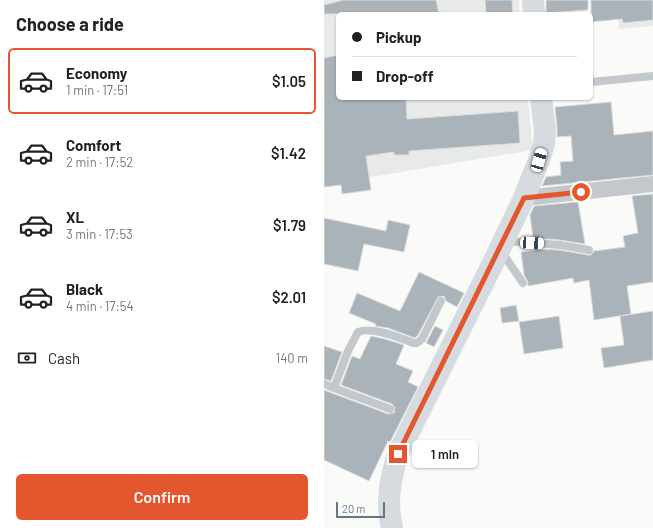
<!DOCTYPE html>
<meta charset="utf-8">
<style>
body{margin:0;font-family:Barlow,sans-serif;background:#f6f6f6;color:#202124;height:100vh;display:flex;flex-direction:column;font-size:15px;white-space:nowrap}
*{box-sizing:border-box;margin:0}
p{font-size:13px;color:#757577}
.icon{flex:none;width:22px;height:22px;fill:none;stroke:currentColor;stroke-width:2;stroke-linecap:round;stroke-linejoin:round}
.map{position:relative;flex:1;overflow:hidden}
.drawer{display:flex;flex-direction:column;background:#fff;width:324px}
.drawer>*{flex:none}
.banner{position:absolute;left:12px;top:12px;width:257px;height:88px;border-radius:6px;box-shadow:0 1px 3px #0004;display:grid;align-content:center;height:88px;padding:0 16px;background:#fff}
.scale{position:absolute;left:12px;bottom:10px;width:49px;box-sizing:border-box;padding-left:4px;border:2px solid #657683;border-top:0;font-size:11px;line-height:14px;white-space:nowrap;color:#657683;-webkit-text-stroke:3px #fff;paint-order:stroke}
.end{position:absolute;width:18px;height:18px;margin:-9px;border:5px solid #e4572e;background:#fff;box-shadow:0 0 0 2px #fff}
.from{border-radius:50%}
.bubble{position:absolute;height:28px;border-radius:6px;background:#fff;box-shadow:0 1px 3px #0004;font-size:13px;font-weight:600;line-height:28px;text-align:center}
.car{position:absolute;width:12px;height:24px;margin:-12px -6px;border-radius:5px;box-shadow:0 0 3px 1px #0007;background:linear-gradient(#fff 24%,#345 0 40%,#fff 0 76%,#345 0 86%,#fff 0)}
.banner b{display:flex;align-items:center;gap:14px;height:38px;font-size:15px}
.banner b+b{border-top:1px solid #e0e0e0}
.banner i{width:10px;height:10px;background:#202124}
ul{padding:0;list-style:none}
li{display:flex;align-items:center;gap:12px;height:66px;margin:0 8px 6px;padding:0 8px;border:2px solid transparent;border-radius:6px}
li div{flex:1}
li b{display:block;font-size:15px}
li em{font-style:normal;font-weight:600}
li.on{border-color:#e4572e}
li>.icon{width:36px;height:36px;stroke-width:1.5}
h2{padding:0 16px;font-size:18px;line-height:48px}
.pay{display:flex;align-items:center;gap:10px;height:44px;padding:0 16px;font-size:15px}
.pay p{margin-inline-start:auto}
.action{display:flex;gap:8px;margin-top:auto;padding:8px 16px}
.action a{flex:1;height:46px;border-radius:6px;background:#e4572e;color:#fff;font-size:16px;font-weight:600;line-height:46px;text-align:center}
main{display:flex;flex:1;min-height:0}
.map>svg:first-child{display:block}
</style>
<main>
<section class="drawer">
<h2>Choose a ride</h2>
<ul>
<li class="on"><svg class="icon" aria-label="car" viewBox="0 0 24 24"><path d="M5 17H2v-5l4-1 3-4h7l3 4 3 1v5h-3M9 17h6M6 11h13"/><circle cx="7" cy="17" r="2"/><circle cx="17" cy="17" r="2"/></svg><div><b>Economy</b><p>1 min · 17:51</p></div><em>$1.05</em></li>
<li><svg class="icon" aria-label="car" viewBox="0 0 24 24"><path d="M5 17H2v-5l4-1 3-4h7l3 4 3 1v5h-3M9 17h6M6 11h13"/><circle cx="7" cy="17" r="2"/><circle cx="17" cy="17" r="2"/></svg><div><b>Comfort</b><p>2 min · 17:52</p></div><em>$1.42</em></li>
<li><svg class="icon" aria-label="car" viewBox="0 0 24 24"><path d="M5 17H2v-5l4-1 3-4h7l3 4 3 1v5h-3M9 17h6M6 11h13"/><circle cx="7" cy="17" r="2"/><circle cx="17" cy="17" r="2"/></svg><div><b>XL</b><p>3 min · 17:53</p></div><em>$1.79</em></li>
<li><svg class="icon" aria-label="car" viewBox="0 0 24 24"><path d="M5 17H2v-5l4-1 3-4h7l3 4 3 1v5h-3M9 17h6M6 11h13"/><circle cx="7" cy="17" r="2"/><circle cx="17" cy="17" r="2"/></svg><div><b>Black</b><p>4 min · 17:54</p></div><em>$2.01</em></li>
</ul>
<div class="pay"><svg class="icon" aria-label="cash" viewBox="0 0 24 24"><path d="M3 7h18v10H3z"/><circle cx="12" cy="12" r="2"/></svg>Cash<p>140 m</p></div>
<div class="action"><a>Confirm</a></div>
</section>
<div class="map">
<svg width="329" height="528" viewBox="0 0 329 528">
<rect width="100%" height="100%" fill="#fafaf8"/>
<!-- built -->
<g fill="#e8e9e9">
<path d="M0,0H195L196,14H14V98H204L209,150L0,185Z"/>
<path d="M293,0H329V26L295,29Z"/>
</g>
<!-- building -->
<g fill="#aab3b9" stroke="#dcdcda">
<path d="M19,0H112L115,14H0V5Z"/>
<path d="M161,0H188L189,14H162Z"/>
<path d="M222,0H264V10L222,13Z"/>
<path d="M267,0H329V20L299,23L298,19L267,22Z"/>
<path d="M14,55V98H82L83,119L194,111L196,143L85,151V155H70V152L42,156L47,190L18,194L17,185L0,187V58Z"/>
<path d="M287,102L290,135L329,131V175L218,186L222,177L237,175L236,162L249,161L247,136L233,137V128L231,107Z"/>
<path d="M329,194V282L303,286L307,314L270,320L265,280L250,283L249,278L204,286V282L200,275L197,252L211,250V249L235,250L264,255H267L270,251L301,247L299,236L314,233L308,196Z"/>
<path d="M254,202L261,244L236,240L209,238L206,215L210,206Z"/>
<path d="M0,218L62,231L64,220L86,225L80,252L40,244L34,271L0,264Z"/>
<path d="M95,272L140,293L133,307L122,301L120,296L114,297L94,335L91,338L64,328L51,326L52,324L25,313L33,293L76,311Z"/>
<path d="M192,305L195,321L178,323L176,308Z"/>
<path d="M329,311V360L280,368L277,348L300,345L296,316Z"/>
<path d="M235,316L239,348L200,354L195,322Z"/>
<path d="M111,326L119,330L110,347L102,343Z"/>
<path d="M47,336L61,339L80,345L72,364L89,371L84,382L94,387L66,442L64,441L45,481L0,460V390L64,414L70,413L71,408L68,404L17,385L28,356L36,359Z"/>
<path d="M0,346L18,352L7,381L0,379Z"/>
</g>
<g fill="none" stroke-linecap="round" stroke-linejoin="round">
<!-- lane -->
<g stroke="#c3c8cc" stroke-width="8">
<path d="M267,82L329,76"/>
<path d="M180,241L236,245L265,250"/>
<path d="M177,251L199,283"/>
<path d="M0,384L10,388L24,351L34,332C49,326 75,338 90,343H93L98,339L117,301"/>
<path d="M10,388L66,409"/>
</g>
<!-- street -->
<path stroke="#c3c8cc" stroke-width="16" d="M200,198L329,184"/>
<!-- secondary -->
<g stroke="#d6dbdf" stroke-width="22">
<path d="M209,0L210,14"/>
<path d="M68,528C62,502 66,479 74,454L169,263L200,198L215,160L220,144L221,130L217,98"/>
</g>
</g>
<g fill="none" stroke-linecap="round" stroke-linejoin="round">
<!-- route -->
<path stroke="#e4572e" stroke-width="5" d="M74,454L200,198L257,192"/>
</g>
</svg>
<div class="scale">20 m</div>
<i class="end from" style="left:257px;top:192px"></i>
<i class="end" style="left:74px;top:454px"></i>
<div class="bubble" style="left:88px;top:440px;width:66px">1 min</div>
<i class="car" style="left:215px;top:160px;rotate:16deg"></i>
<i class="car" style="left:208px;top:243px;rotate:93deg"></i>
<div class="banner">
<b><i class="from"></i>Pickup</b>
<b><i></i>Drop-off</b>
</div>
</div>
</main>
